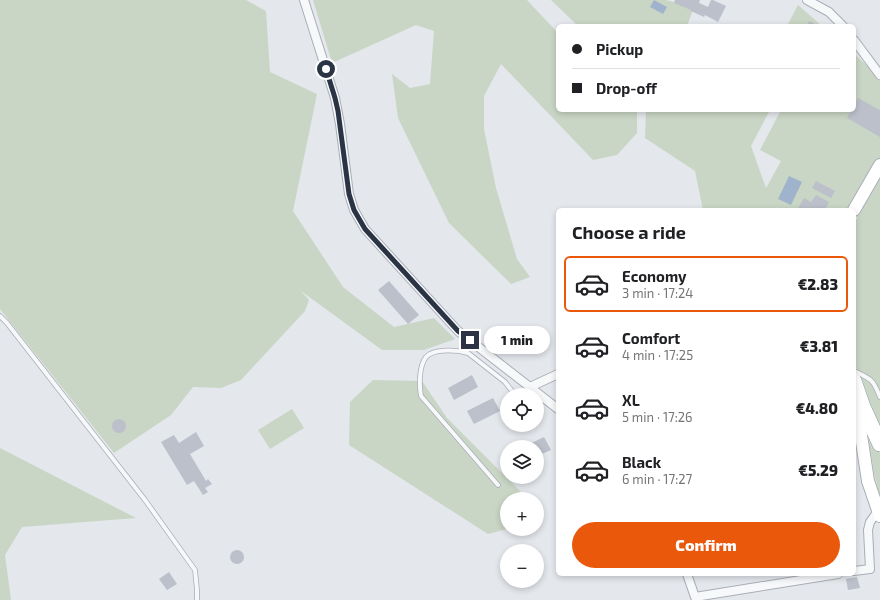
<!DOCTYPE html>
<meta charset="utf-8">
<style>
body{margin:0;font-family:"Exo 2",sans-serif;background:#f6f6f6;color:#202124;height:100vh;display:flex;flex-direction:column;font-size:15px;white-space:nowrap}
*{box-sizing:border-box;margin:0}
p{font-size:13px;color:#757577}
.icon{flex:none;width:22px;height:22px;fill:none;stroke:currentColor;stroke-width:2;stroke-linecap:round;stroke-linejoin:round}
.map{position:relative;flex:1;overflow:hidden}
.details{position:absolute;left:556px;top:208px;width:300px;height:368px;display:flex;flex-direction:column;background:#fff;border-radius:6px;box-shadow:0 2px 6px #0003}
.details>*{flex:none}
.hud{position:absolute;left:556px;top:24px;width:300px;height:88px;border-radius:6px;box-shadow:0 2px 6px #0003;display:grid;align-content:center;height:88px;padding:0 16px;background:#fff}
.controls{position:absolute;left:500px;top:388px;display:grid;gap:8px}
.controls a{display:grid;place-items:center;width:44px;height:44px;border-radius:50%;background:#fff;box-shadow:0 2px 6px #0003;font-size:20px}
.end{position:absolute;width:18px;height:18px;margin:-9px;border:5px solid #2b3445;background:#fff;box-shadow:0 0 0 2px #fff}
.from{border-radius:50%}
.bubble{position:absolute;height:28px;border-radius:14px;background:#fff;box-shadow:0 2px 6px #0003;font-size:13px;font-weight:800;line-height:28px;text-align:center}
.hud b{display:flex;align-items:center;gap:14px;height:38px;font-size:15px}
.hud b+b{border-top:1px solid #e0e0e0}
.hud i{width:10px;height:10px;background:#202124}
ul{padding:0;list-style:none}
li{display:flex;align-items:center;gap:12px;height:56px;margin:0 8px 6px;padding:0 8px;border:2px solid transparent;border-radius:6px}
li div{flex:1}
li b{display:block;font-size:15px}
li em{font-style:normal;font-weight:800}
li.selected{border-color:#ea580c}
li>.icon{width:36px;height:36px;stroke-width:1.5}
h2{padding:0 16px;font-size:18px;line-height:48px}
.cta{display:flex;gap:8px;margin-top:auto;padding:8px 16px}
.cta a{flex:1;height:46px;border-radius:24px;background:#ea580c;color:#fff;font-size:16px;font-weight:800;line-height:46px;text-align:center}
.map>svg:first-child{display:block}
</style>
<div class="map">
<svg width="880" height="600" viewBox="0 0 880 600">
<rect width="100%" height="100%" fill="#e4e7ec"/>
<!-- green -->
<g fill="#c9d6c5">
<path d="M0,0H246L266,11L270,72L317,94L293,211L343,287L394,327L434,318L455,339L424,350H382L301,291L309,300L305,311L241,380L221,388L193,387L171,415L114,453L0,309Z"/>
<path d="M313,0H527L558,33V110H637V133L617,155L593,160L501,64L484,96V129L496,188L517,259L530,277L511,284L449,223L398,118L392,74L410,88L430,84L434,31L416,25L332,63Z"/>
<path d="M551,0H666L694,7L687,26H578Z"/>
<path d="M798,5L822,26H787Z"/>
<path d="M854,54L880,77V170L854,220V210H703L695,171L645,138L646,110H770L751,146L766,188L781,161L760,150L781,110H854Z"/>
<path d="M880,177V434L857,373L854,353V224Z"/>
<path d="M373,380L422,381L447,418L528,499H507V529L488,534L349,445L350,402Z"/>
<path d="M292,409L304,428L270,449L258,430Z"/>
<path d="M868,434L880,453V498L874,473Z"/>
<path d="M0,449V448L136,518L22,527L5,555L11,600H0Z"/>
</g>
<!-- water -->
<g fill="#9fb4cc">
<path d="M654,0L667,7L663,14L650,7Z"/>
<path d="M789,176L802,182L791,205L778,199Z"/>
</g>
<!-- building -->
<g fill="#bbc0ca">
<path d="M675,0H700L699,3L708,7L711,0H713L726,6L718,22L705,15L704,17L691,11V10L674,3Z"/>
<path d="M809,21L819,26H807Z"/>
<path d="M858,98L880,110V137L847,118L851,110H854V105Z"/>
<path d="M816,181L835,191L831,198L812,188Z"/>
<path d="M816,195L829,202L825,210H797L804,198L811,202Z"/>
<path d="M389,281L419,315L408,324L378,290Z"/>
<path d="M472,375L478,387L454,400L448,388Z"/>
<path d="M493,398L500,411L474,424L467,411Z"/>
<circle cx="119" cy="426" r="7"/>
<path d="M196,432L204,446L190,454L206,481L208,479L212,484L205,488L208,492L203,495L194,481L187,485L161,442L174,435L179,443Z"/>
<path d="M544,437L551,450L537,456V447H523Z"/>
<circle cx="237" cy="557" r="7"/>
<path d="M169,572L177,584L167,590L159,579Z"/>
<path d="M857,577L860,588L848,590L846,579Z"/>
</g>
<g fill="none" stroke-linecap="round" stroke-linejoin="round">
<defs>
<g id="service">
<path d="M0,316L7,323L145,500L195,570L197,590V600"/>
<path d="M854,371C871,379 873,379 880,397"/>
<path d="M498,485L421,396C419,385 419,366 426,357C434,348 458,350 468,353L505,382L515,395"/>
</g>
<g id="minor">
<path d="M304,0L335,98L340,124L349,194L354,210L365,229L458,331L558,409"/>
<path d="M807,0L829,12L843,26"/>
<path d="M854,40L880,75"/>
<path d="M530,387L558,374"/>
<path d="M854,571L870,569L868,530L870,522L878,511"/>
<path d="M687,574L695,597L838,574"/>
</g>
<g id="secondary">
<path d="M854,210L880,165"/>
<path d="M855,396L868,481L880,516"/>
</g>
<path id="motorway" d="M854,381L863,407L880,444"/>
</defs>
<!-- service casing -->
<use href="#service" stroke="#a9aeb7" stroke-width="5.5"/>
<!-- minor casing -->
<use href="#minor" stroke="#a9aeb7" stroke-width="10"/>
<!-- secondary casing -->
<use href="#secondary" stroke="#a9aeb7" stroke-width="14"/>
<!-- motorway casing -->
<use href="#motorway" stroke="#8b94a3" stroke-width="16"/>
<!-- service -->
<use href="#service" stroke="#f7f8fa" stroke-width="4"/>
<!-- minor -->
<use href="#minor" stroke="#f7f8fa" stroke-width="8"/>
<!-- secondary -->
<use href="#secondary" stroke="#fff" stroke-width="12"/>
<!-- motorway -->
<use href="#motorway" stroke="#fff" stroke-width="15"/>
</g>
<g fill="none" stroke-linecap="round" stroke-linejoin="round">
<!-- route -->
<path stroke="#2b3445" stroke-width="5" d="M326,69L335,98L338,111L349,194L354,210L365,229L458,331L470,340"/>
</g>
</svg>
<div class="controls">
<a><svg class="icon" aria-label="locate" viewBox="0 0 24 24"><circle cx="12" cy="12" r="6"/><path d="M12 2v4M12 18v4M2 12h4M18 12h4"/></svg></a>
<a><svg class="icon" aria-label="layers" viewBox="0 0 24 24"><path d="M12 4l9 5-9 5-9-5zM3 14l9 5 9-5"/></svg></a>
<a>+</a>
<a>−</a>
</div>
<i class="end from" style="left:326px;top:69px"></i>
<i class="end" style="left:470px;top:340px"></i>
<div class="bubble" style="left:484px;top:326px;width:66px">1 min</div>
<div class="hud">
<b><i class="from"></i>Pickup</b>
<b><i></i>Drop-off</b>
</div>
<section class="details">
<h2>Choose a ride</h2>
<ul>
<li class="selected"><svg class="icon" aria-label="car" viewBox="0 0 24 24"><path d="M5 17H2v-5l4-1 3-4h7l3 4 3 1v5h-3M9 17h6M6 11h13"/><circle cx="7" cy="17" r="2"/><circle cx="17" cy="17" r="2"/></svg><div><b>Economy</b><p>3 min · 17:24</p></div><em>€2.83</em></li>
<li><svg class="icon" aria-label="car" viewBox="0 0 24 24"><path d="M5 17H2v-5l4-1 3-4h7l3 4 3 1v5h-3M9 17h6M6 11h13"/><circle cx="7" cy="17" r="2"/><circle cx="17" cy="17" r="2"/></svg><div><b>Comfort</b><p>4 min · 17:25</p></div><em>€3.81</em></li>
<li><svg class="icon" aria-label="car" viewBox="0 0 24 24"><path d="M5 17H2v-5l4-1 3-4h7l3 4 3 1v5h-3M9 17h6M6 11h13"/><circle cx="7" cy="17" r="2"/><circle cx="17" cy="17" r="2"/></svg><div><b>XL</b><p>5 min · 17:26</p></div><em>€4.80</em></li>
<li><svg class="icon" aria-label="car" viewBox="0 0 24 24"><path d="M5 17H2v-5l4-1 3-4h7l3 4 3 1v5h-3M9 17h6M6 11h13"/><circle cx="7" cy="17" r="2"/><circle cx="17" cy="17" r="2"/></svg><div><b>Black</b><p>6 min · 17:27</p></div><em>€5.29</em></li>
</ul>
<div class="cta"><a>Confirm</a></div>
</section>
</div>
